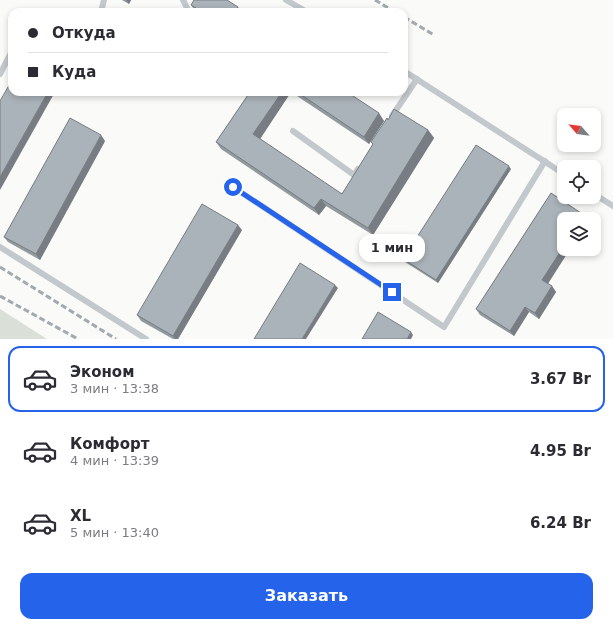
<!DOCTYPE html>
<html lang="ru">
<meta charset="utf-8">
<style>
body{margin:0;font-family:"DejaVu Sans",sans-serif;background:#f2f2f3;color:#2b2b33;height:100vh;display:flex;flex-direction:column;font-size:15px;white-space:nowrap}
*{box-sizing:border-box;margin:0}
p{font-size:13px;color:#7c7c81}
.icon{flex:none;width:22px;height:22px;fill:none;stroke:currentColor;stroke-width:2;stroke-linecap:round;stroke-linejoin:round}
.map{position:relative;height:339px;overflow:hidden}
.panel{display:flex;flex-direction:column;background:#fff;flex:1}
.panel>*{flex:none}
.hud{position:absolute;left:8px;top:8px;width:400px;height:88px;border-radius:12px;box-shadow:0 2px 6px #0003;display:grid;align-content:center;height:88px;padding:0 20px;background:#fff}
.needle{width:26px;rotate:298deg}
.buttons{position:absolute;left:557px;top:108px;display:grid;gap:8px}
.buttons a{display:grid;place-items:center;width:44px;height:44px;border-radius:8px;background:#fff;box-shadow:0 2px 6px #0003;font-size:20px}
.end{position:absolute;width:18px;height:18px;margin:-9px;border:5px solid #2563eb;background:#fff;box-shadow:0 0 0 2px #fff}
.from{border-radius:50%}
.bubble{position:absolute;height:28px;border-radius:12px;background:#fff;box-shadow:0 2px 6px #0003;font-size:13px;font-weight:800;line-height:28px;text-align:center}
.hud b{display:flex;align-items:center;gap:14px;height:38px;font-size:15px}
.hud b+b{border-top:1px solid #e1e1e2}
.hud i{width:10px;height:10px;background:#2b2b33}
ul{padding:7px 0 0;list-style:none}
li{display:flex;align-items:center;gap:12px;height:66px;margin:0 8px 6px;padding:0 12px;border:2px solid transparent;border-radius:12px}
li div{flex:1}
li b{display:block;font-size:15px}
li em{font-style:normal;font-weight:800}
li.active{border-color:#2563eb}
li>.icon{width:36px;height:36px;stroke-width:1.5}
.button{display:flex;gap:8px;margin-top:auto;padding:8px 20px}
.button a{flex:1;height:46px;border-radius:12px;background:#2563eb;color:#fff;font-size:16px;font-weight:800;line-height:46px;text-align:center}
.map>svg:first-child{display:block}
</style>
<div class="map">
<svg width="613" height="339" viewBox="0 0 613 339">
<rect width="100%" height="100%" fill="#fafaf8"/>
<!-- green -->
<path fill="#dadfd7" d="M0,309L47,339H0Z"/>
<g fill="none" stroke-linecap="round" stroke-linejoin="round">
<!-- lane -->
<g stroke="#c3c8cc" stroke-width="6">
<path d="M183,0L189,12"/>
<path d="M286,0L307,12"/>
<path d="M101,12L104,0"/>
<path d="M404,71L564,174"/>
<path d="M0,74L12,51"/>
<path d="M392,116L417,79"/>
<path d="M293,131L354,175L358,169"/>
<path d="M233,187L444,327L545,161"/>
<path d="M594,194L613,206"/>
<path d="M0,247L146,339"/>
</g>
<!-- rail -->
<g stroke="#a2aab0" stroke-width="3" stroke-dasharray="6 3" stroke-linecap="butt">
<path d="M375,0L395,12"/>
<path d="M404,17L434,35"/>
<path d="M0,267L116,339"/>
<path d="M0,296L78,339"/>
</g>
</g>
<!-- wall -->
<g fill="#929a9f">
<path d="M122,0H131L129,4Z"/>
<path d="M191,5L241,12H196Z"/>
<path d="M250,92H347L384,121L369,144L291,92L260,139L342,194L373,144L371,142L388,120L428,130L434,138L373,235L326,206L319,215L221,149L216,142Z"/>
<path d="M105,141L40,260L8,242L4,237Z"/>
<path d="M511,169L438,283L405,262L403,259Z"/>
<path d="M551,193L584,215L587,219H564V249H570L548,284L552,286L556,292L539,319L529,312L514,336L480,315L476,309Z"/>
<path d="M242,230L178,339H173L141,321L137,315Z"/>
</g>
<!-- shaded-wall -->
<g fill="#777d82">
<path d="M126,0H131L129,4Z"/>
<path d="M238,7L241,12H234Z"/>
<path d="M48,92H55L0,190V177Z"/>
<path d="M282,92H291L258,142L253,134Z"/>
<path d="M379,113L384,121L369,144L364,137Z"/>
<path d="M428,130L434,138L373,235L368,228Z"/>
<path d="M101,135L105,141L40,260L36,254Z"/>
<path d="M509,166L511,169L438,283L436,280Z"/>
<path d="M321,199L326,206L319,215L314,208Z"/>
<path d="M584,215L587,219H582Z"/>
<path d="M238,225L242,230L178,339H175L173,336Z"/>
<path d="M564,246V249H570L546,286L542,280Z"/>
<path d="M335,285L338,288L306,339H302Z"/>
<path d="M552,286L556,292L539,319L535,313Z"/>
<path d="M525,307L529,312L514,336L510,331Z"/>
<path d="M411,332L413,335L411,339H407Z"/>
</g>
<!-- building -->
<g fill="#aab3b9" stroke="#777d82">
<path d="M194,0H227L238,7L234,12H202L191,5Z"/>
<path d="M12,80V92H48L0,177V101Z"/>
<path d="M250,92H282L253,134L342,194L373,144L371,142L387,118L388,120L394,109L428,130L368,228L321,199L314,208L216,142Z"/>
<path d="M297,92H347L379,113L364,137Z"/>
<path d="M70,118L101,135L36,254L4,237Z"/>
<path d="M476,145L509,166L436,280L403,259Z"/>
<path d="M551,193L584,215L582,219H564V246L542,280L552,286L535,313L525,307L510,331L476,309Z"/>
<path d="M202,204L238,225L173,336L137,315Z"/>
<path d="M300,263L335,285L302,339H254Z"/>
<path d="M378,312L411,332L407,339H362Z"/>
</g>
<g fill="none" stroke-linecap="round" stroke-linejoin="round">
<!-- route -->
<path stroke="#2563eb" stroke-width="5" d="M233,187L392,292"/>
</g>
</svg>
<div class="buttons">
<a><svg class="needle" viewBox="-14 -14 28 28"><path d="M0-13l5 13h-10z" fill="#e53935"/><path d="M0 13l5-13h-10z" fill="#7c7c81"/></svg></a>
<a><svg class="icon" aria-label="locate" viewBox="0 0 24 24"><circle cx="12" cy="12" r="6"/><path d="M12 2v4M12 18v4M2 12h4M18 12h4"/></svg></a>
<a><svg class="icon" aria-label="layers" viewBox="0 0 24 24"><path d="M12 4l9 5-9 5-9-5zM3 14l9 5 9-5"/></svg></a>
</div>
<i class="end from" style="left:233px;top:187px"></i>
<i class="end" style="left:392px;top:292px"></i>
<div class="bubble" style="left:359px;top:234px;width:66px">1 мин</div>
<div class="hud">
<b><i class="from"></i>Откуда</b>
<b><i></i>Куда</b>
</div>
</div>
<section class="panel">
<ul>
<li class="active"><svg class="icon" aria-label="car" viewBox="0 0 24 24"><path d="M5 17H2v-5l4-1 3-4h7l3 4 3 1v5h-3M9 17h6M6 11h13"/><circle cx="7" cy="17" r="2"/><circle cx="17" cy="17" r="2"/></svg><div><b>Эконом</b><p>3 мин · 13:38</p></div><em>3.67 Br</em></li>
<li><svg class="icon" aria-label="car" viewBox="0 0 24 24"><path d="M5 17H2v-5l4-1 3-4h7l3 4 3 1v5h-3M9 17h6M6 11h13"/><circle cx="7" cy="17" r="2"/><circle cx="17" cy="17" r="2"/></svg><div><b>Комфорт</b><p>4 мин · 13:39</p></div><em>4.95 Br</em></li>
<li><svg class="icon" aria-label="car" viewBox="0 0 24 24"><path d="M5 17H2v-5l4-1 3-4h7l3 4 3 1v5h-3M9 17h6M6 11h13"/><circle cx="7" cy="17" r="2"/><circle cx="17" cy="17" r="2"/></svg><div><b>XL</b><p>5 мин · 13:40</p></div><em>6.24 Br</em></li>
</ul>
<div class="button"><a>Заказать</a></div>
</section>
